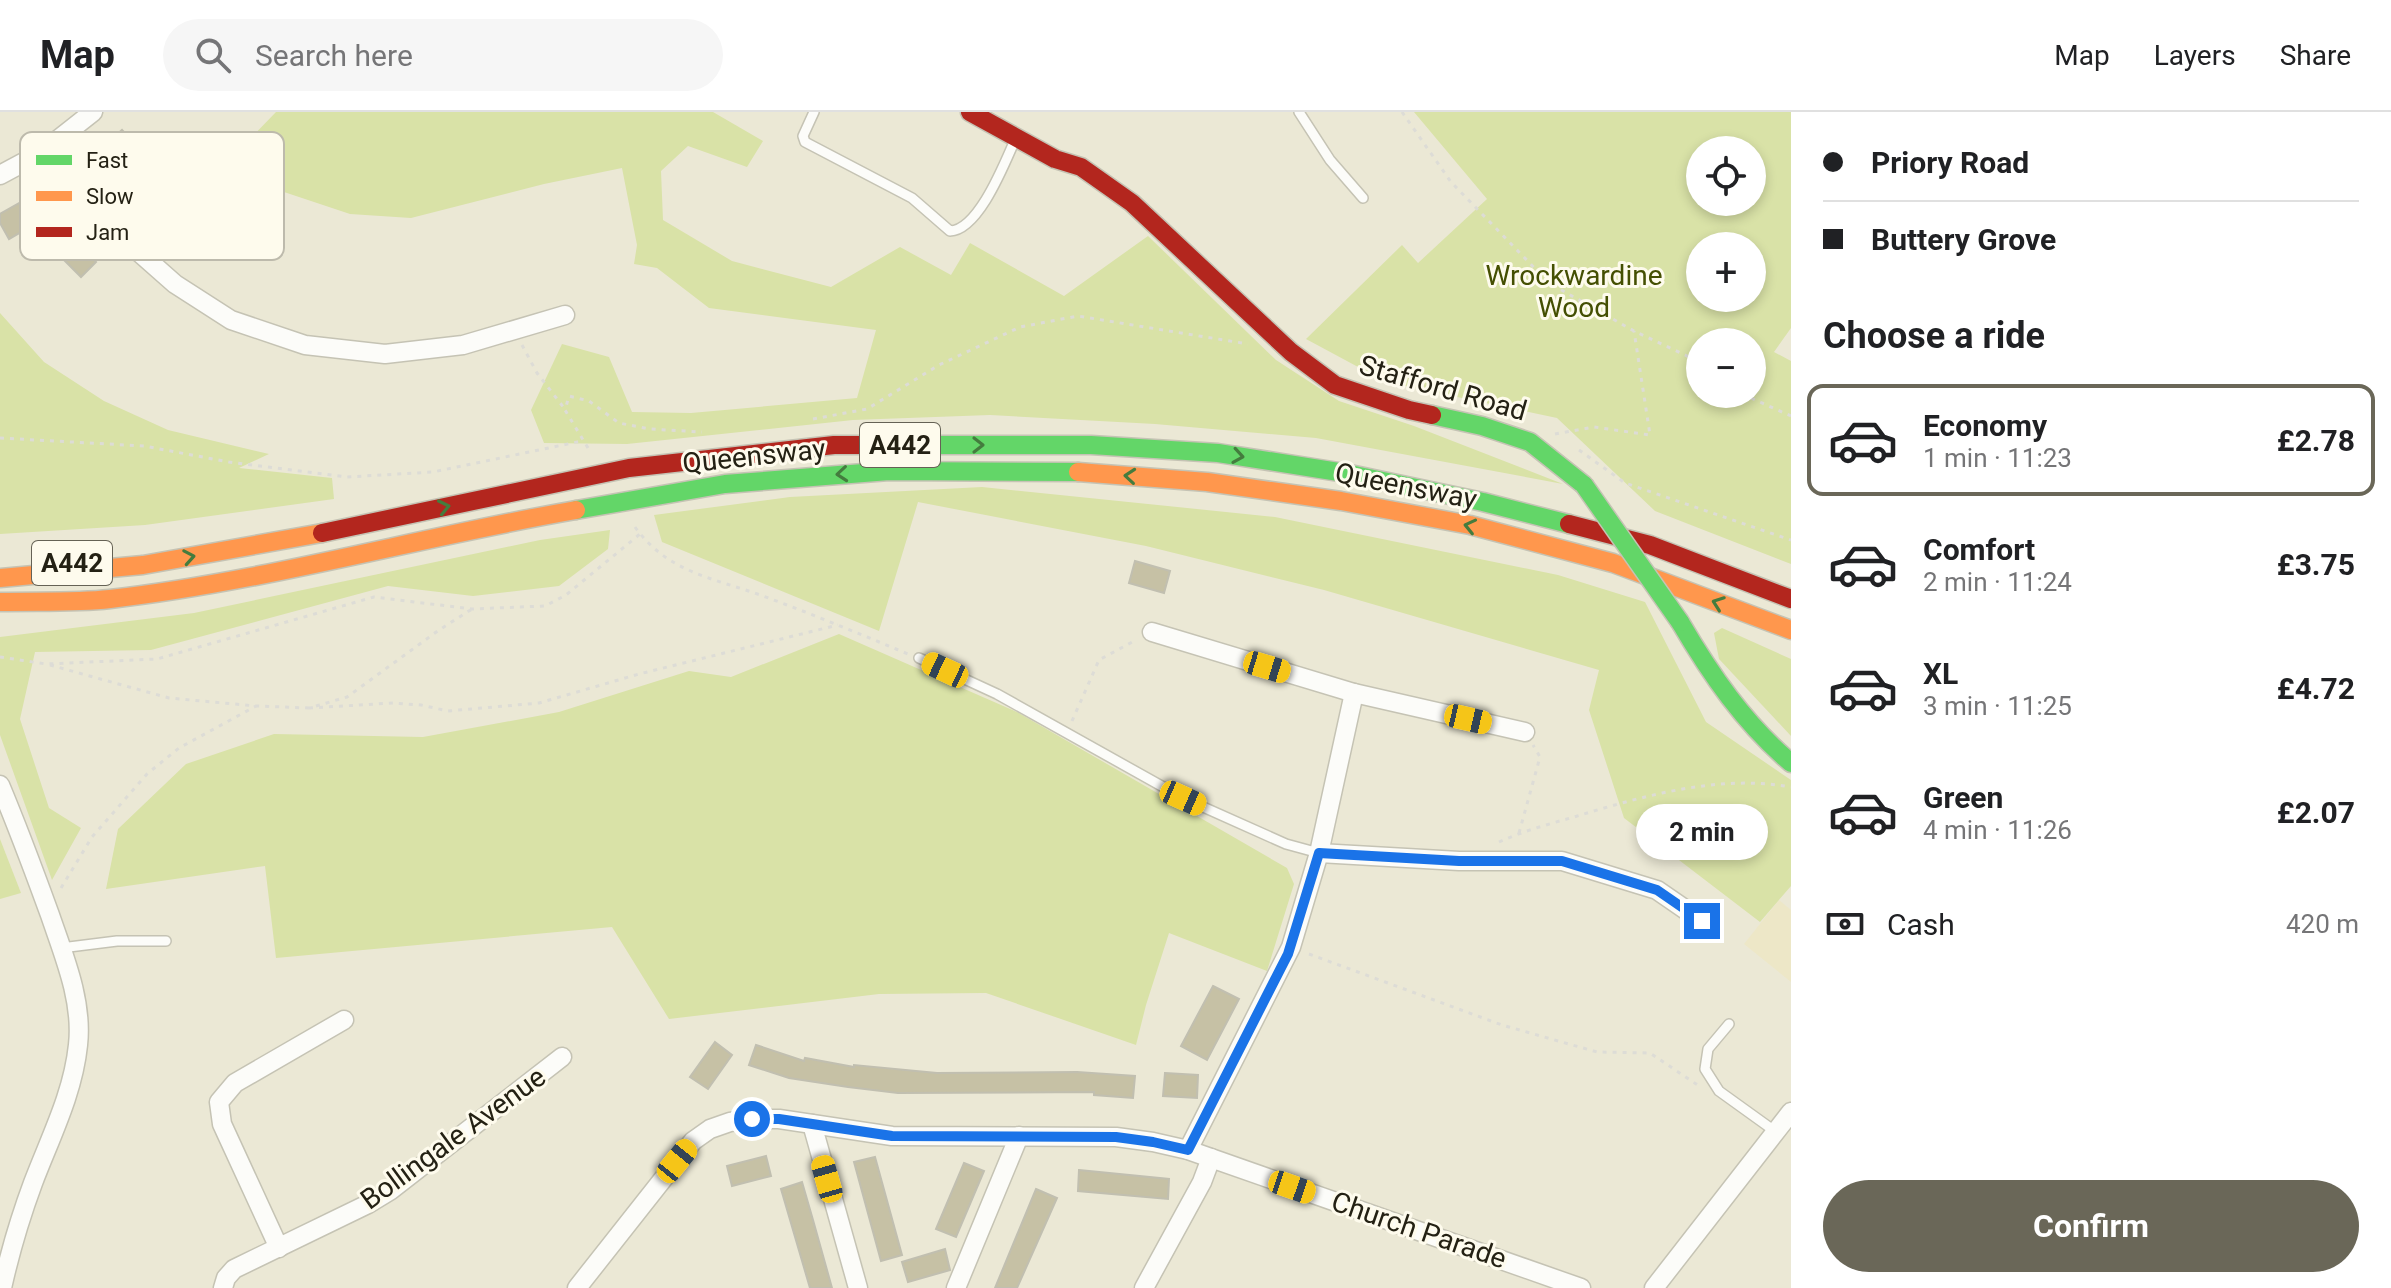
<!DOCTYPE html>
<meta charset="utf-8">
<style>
body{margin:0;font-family:Roboto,sans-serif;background:#f6f6f6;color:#202124;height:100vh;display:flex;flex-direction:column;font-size:30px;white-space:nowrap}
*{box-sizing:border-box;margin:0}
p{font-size:26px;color:#757577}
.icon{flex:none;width:44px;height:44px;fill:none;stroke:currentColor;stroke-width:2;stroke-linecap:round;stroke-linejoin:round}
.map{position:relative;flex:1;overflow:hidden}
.details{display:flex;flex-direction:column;background:#fff;width:600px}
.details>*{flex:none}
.banner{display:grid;align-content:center;height:176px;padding:0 32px;background:#fff}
.buttons{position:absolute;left:1686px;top:24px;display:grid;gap:16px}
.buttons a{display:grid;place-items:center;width:80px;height:80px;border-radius:50%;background:#fff;box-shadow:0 4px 12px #0003;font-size:40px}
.end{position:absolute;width:36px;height:36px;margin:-18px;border:10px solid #1a73e8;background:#fff;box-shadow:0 0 0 4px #fff}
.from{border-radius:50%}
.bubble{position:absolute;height:56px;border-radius:28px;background:#fff;box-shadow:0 4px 12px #0003;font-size:26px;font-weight:700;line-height:56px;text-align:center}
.car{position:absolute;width:24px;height:48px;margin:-24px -12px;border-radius:10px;box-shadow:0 0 6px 2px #0007;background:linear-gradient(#f5c518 24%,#345 0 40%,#f5c518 0 76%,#345 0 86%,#f5c518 0)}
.banner b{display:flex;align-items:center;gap:28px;height:76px;font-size:30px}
.banner b+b{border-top:2px solid #e0e0e0}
.banner i{width:20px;height:20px;background:#202124}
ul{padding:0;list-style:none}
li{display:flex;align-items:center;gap:24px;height:112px;margin:0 16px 12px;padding:0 16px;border:4px solid transparent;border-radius:16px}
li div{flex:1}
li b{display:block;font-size:30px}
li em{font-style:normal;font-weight:700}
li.current{border-color:#6a6758}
li>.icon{width:72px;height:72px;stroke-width:1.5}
h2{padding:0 32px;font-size:36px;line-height:96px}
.pay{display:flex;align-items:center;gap:20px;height:88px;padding:0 32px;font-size:30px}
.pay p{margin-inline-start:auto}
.primary-button{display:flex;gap:16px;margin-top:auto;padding:16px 32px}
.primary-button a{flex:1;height:92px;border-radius:48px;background:#6a6758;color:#fff;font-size:32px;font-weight:700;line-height:92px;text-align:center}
header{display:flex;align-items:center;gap:48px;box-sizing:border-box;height:112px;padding:0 40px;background:#fff;border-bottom:2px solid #e0e0e0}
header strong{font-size:38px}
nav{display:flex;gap:44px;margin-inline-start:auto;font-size:28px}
.search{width:560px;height:72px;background:#f6f6f6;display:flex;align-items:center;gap:20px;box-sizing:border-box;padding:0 28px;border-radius:44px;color:#757577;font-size:30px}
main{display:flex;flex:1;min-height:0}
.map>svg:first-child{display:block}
</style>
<header>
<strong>Map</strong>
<div class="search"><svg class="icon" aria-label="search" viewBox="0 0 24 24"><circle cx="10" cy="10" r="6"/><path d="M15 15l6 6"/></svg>Search here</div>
<nav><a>Map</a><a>Layers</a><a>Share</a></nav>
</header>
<main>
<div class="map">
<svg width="1791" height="1176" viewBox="0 0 1791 1176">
<rect width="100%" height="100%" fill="#ebe8d5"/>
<!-- built -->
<path fill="#ede7c7" d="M1779,788L1791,798V870L1744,832Z"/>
<!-- green -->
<g fill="#d9e2a7" fill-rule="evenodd">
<path d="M276,0H713L763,29L747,55L688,34L661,59L663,108L732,149L831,175L900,135L951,163L970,131L1064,184L1148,124L1276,248L1339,289L1414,314L1563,372L1316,326L1155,312L990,303L853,308L627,332L544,331L531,298L562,232L609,245L632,300L691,301L857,286L876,218L709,196L657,156L634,152L637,133L622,56L544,72L411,106L350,102L209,55L220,29L241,36Z"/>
<path d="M1414,0H1791V216L1774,240L1791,249V452L1655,399L1557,306L1386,270L1306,227L1402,133L1418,151L1487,87ZM1700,38H1752V90H1700ZM1700,134H1752V186H1700ZM1700,230H1752V282H1700Z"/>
<path d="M0,201L44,250L104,289L168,318L269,342L239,356L332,366L334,387L145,413L0,422Z"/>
<path d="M982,375L1275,405L1558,463L1645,490L1706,610L1791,668V774L1760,810L1624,706L1589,598L1599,558L1324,478L1146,434L918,390L879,519L662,430L654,403L790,385Z"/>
<path d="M610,418L608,437L559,474L473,484L388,474L151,538L35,540L20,607L49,696L81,716L52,768L0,623V525L194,501L540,428Z"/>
<path d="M1722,516L1791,547V624L1719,547L1714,521Z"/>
<path d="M839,522L1017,600L1287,756L1294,772L1267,859L1169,821L1146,893L1136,933L986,881L879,882L669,907L612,815L276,846L265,754L106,777L118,717L186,652L274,622L423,625L559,600L689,559L731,565Z"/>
<path d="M0,727L21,781L0,787Z"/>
</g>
<!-- building -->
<g fill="#c6c1a5" stroke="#c1bfb0" stroke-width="2">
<path d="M122,18L137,34L104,64L89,48Z"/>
<path d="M35,82L45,99L35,104L38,110L9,127L0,111V102Z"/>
<path d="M67,121L96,150L81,165L52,136Z"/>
<path d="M1135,449L1170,459L1164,481L1129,471Z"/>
<path d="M1213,874L1239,887L1207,948L1181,934Z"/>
<path d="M715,930L732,943L708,977L690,965Z"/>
<path d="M756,933L804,949L805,946L854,955V953L937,961L1077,960L1135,964L1133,986L1094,983V980L898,981L848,975L789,966L749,953Z"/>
<path d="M1165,961L1198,963L1197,986L1163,984Z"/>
<path d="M766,1044L771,1064L732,1074L727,1054Z"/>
<path d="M875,1045L902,1143L881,1149L854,1050Z"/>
<path d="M964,1051L984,1059L956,1125L936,1117Z"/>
<path d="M1079,1058L1169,1067L1168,1087L1078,1079Z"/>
<path d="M802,1070L813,1108L832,1176H810L781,1077Z"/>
<path d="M1036,1077L1057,1086L1017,1176H995Z"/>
<path d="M945,1137L950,1158L908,1170L902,1150Z"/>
</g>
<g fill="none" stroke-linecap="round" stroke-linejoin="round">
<defs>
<g id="lane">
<path d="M814,0L803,24L805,30L912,86L950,119C979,118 1005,50 1015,28"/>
<path d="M1299,0L1330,48L1363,86"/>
<path d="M919,546L997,582L1183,686L1286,732L1319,741"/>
<path d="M61,836L117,829H166"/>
<path d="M1729,912L1708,937L1705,957L1719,979L1776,1020"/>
</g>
<g id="street">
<path d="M41,41L115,119L175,172L231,208L305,233L385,242L463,233L565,203"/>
<path d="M0,63L41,41L93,0"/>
<path d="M1152,520L1354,581L1525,620"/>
<path d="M0,673C18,716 34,759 50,803C64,844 83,889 78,933C73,982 50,1026 33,1071C20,1106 10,1140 2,1176"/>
<path d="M1319,741L1459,749H1562L1657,778L1702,809"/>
<path d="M812,1012L858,1176"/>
<path d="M1188,1038L1291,835L1319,741L1354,581"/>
<path d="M279,1136L222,1012L219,990L235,971L344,908"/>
<path d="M223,1176L226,1166L234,1157L368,1092L391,1078L562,945"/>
<path d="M577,1176L693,1029L710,1017L730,1010L752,1007H779L892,1024L1116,1025L1153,1030L1188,1038L1581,1176"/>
<path d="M956,1176L1019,1024"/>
<path d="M1144,1176L1202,1070L1211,1046"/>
<path d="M1654,1176L1791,1000"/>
</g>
<g id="fast">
<path d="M1432,303L1482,314L1530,330L1584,373"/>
<path d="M910,333H1091L1218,341L1345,361L1483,390L1569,412"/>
<path d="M576,398L725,372L889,359L1078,360"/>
<path d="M1680,510C1711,563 1744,611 1791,651"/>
</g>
<g id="slow">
<path d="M1078,360L1207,370L1341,389L1470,413L1613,451L1791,518"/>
<path d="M0,466L143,453L322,421"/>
<path d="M0,490C36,489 74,491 110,487C267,469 420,425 576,398"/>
</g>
<g id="jam">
<path d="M970,0L1055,47L1081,55L1132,91L1291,240L1335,273L1409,298L1432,303"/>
<path d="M1569,412L1650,433L1791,487"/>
<path d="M322,421L629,356L834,333H910"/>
</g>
</defs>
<!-- lane casing -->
<use href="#lane" stroke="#c5c3b4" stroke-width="12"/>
<!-- street casing -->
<use href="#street" stroke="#c5c3b4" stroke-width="21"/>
<!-- fast casing -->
<use href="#fast" stroke="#c5c3b4" stroke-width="21"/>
<!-- slow casing -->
<use href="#slow" stroke="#c5c3b4" stroke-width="21"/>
<!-- jam casing -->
<use href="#jam" stroke="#c5c3b4" stroke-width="21"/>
<!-- path -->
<g stroke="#dddcd6" stroke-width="3" stroke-dasharray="4 6" stroke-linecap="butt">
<path d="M1402,0L1451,70L1549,171L1634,219L1687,244L1700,255"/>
<path d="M522,233L537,261L564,296"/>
<path d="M1742,282L1791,304"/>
<path d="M813,307L867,297L939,253L1020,215L1078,204L1248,232"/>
<path d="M1555,322L1594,315L1650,323L1634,219"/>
<path d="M0,326L144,334L229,350L347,365L433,360L582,329"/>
<path d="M588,336L565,298L569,284L589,289L619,311L650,317L702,320"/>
<path d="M1579,338L1625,371L1791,428"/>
<path d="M635,415C668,461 714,466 763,484C812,502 860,522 908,542"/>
<path d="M0,545L46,552L157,547L374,485L472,497L545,494L566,483L640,422"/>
<path d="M50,553L169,586L256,594L309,596"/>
<path d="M316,594L347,585L439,518L472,497"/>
<path d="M309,596L393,591L421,593L448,599L539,591L639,562L838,513"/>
<path d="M1072,609L1099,548L1136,528"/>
<path d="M1519,721L1540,645L1533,633"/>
<path d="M1499,730C1523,719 1549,712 1574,705C1643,684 1719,662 1791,675"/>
<path d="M61,776L92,725L147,662L179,636L256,594"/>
<path d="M1309,842L1502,913L1597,940L1650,941L1699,974"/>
</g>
<!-- lane -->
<use href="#lane" stroke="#fcfcf9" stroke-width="9"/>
<!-- street -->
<use href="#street" stroke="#fcfcf9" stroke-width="18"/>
<!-- fast -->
<use href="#fast" stroke="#63d668" stroke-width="18"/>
<!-- slow -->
<use href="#slow" stroke="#ff974d" stroke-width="18"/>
<!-- jam -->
<use href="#jam" stroke="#b3261e" stroke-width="18"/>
<defs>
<path id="fast-bridge" d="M1584,373L1680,510"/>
</defs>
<!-- fast-bridge casing -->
<use href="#fast-bridge" stroke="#c5c3b4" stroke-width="21" stroke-linecap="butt"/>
<!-- fast-bridge -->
<use href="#fast-bridge" stroke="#63d668" stroke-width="18"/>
</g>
<!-- one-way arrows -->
<defs><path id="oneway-chevron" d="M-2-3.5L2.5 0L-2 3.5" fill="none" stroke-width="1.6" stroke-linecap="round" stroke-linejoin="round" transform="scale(2)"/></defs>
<g stroke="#447c3e">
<use href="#oneway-chevron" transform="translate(978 333)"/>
<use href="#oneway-chevron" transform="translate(1238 344) rotate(9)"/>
<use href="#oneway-chevron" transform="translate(842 362) rotate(175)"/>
<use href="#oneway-chevron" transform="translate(1130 364) rotate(-175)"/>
<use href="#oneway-chevron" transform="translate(444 395) rotate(-12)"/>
<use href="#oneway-chevron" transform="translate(1470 414) rotate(-167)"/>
<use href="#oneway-chevron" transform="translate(189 445) rotate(-10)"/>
<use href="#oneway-chevron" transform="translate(1718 491) rotate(-160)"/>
</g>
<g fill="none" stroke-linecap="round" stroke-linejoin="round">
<!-- route -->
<path stroke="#1a73e8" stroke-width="10" d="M752,1007H779L892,1024L1116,1025L1153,1030L1188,1038L1288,842L1319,741L1459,749H1562L1657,778L1702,809"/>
</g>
<g text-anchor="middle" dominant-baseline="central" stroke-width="6" stroke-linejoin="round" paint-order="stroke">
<!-- shield labels -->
<g fill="#fefbed" stroke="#656255" stroke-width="2">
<rect x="860" y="311" width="80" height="44" rx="6"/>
<rect x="32" y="429" width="80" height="44" rx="6"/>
</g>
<g font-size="26" font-weight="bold" fill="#242114">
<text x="900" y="333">A442</text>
<text x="72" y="451">A442</text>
</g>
<!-- park labels -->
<g font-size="28" fill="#444f02" stroke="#fefbed">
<text x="1574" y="163">Wrockwardine<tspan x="1574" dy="32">Wood</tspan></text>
</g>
<!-- street labels -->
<g font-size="28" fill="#242114" stroke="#fefbed">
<text transform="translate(1443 276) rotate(16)">Stafford Road</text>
<text transform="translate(754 344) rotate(-6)">Queensway</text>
<text transform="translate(1406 374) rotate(11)">Queensway</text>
<text transform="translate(453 1026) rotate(-36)">Bollingale Avenue</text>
<text transform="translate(1419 1118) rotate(19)">Church Parade</text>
</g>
</g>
<!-- legend -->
<rect x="20" y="20" width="264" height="128" rx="12" fill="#fefbed" stroke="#bdbaac" stroke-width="2"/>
<rect x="36" y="43" width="36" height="10" fill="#63d668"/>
<rect x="36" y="79" width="36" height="10" fill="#ff974d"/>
<rect x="36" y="115" width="36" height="10" fill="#b3261e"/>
<g font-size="22" fill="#242114">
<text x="86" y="56">Fast</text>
<text x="86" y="92">Slow</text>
<text x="86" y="128">Jam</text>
</g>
</svg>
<div class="buttons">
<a><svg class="icon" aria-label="locate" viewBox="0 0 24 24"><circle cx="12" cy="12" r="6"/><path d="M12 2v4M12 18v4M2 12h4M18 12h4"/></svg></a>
<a>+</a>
<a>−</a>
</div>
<i class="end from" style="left:752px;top:1007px"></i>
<i class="end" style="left:1702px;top:809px"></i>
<div class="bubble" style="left:1636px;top:692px;width:132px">2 min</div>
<i class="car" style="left:1267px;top:555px;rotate:107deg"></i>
<i class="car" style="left:945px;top:558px;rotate:295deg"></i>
<i class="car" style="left:1468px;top:607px;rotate:103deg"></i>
<i class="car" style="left:1183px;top:686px;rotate:114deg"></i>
<i class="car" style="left:677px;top:1049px;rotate:39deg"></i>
<i class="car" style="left:827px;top:1067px;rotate:344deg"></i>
<i class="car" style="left:1292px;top:1075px;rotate:109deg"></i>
</div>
<section class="details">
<div class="banner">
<b><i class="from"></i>Priory Road</b>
<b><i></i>Buttery Grove</b>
</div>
<h2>Choose a ride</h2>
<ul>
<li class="current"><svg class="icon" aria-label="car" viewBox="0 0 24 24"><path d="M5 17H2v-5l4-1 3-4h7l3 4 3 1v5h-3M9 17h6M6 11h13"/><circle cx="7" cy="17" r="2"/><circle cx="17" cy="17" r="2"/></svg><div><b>Economy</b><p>1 min · 11:23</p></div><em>£2.78</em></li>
<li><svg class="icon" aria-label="car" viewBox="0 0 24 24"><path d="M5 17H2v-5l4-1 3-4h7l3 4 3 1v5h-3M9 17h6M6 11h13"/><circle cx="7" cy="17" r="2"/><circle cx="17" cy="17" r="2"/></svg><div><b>Comfort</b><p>2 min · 11:24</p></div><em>£3.75</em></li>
<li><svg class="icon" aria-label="car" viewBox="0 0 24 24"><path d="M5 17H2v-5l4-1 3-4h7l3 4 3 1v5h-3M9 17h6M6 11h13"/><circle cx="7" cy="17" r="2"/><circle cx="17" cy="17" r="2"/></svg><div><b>XL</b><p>3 min · 11:25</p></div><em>£4.72</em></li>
<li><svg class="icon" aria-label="car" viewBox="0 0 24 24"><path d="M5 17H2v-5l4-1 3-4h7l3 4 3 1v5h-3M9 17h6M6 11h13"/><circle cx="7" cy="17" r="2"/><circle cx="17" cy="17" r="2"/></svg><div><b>Green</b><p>4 min · 11:26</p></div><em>£2.07</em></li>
</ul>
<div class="pay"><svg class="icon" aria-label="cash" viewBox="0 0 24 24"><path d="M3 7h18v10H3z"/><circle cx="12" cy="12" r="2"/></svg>Cash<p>420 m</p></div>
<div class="primary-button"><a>Confirm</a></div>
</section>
</main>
